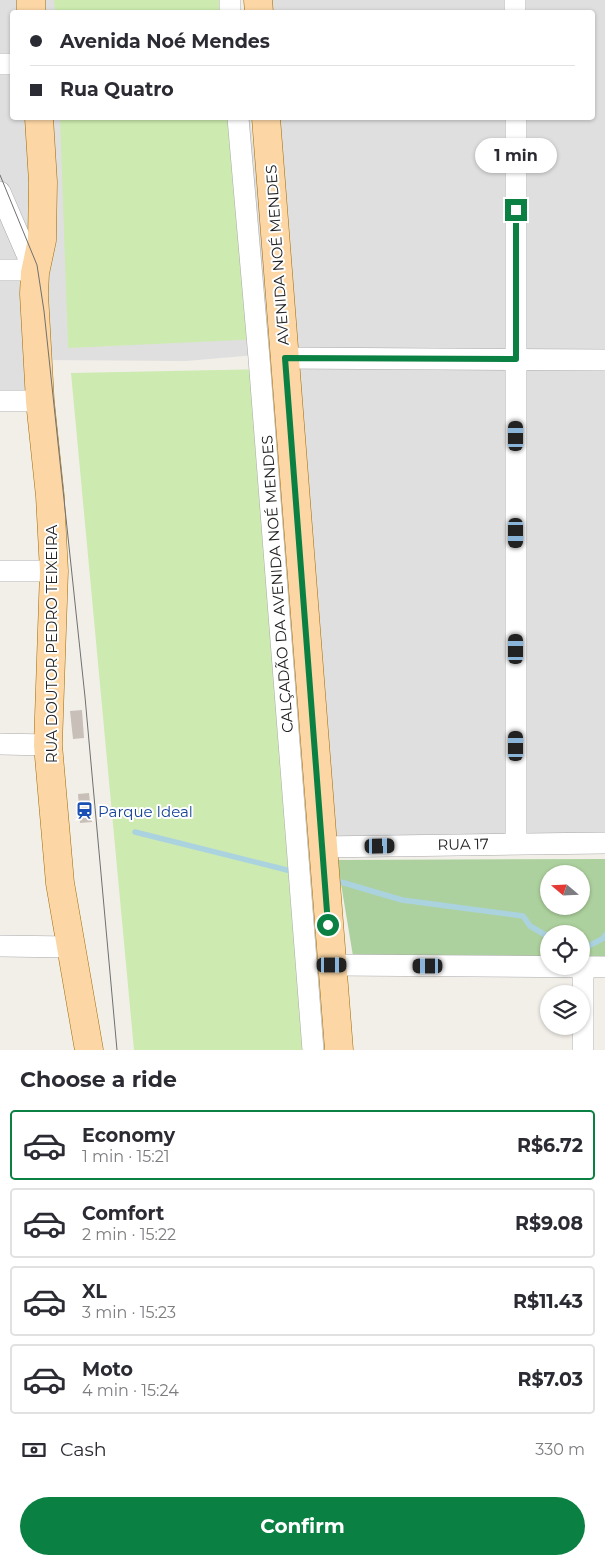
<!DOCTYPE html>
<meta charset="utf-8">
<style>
body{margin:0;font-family:Montserrat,sans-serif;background:#f2f2f3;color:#2b2b33;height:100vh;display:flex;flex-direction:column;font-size:19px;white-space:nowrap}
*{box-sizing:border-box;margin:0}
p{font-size:16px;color:#7c7c81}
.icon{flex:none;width:28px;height:28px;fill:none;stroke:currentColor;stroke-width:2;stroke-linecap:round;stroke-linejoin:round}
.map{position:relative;height:1050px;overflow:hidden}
.details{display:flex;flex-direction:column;background:#fff;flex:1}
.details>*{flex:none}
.top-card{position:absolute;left:10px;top:10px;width:585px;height:110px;border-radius:5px;box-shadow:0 1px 4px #0004;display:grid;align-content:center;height:110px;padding:0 20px;background:#fff}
.needle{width:32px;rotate:289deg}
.controls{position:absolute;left:540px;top:865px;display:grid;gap:10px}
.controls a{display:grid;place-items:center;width:50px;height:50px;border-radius:50%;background:#fff;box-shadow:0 1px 4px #0004;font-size:25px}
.end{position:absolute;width:22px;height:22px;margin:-11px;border:6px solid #0b8043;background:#fff;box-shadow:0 0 0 2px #fff}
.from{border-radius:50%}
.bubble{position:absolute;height:35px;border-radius:18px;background:#fff;box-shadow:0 1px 4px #0004;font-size:16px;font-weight:700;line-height:35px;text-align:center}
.car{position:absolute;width:15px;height:30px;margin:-15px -8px;border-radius:6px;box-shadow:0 0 4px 1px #0007;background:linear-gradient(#222 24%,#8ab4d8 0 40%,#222 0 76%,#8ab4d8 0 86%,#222 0)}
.top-card b{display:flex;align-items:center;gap:18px;height:48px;font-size:19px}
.top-card b+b{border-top:1px solid #e1e1e2}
.top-card i{width:12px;height:12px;background:#2b2b33}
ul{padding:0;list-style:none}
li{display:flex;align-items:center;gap:15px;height:70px;margin:0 10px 8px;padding:0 10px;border:2px solid #e1e1e2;border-radius:5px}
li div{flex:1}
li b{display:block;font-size:19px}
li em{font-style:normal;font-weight:700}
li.selected{border-color:#0b8043}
li>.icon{width:45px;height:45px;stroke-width:1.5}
h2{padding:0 20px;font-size:22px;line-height:60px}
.pay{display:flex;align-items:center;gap:12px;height:55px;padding:0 20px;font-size:19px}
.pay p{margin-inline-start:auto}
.cta{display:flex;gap:10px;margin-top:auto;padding:10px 20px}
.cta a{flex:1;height:58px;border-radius:30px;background:#0b8043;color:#fff;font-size:20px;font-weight:700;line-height:58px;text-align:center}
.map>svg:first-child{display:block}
</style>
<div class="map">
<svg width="605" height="1050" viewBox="0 0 605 1050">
<rect width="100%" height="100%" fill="#f2efe9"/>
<!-- residential -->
<g fill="#e0dfdf">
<path d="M0,0H237L239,12H12V118H250L261,214L269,354L186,361L38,360L40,401H0Z"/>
<path d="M258,0H605V845L321,847L266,118H592V12H259Z"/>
</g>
<!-- grass -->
<g fill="#cdebb0">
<path d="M54,0H236L237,12H55Z"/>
<path d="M60,118H247L261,339L68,348Z"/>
<path d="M266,369L319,1050H134L71,373Z"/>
</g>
<!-- forest -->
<path fill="#add19e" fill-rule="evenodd" d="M605,859V960L581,961V934H549V961L354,962L337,860ZM549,874H581V906H549Z"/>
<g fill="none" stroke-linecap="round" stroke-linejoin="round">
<!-- stream -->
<g stroke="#aad3df" stroke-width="5.5">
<path d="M135,832L295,872"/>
<path d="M341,882L402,900L523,916L530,926L549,937"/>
<path d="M581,950L604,938L605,935"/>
</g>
</g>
<!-- building -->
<g fill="#c7bfb8">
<path d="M82,710L84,738L73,739L70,711Z"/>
<path d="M89,793L92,822L80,823L78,794Z"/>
</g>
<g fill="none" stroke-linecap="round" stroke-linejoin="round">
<defs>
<g id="minor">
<path d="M230,0V12"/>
<path d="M515,0V12"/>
<path d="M0,64H12"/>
<path d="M238,118L259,358L313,1050"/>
<path d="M516,118V843"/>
<path d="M0,192L35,273"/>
<path d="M0,270H23L35,273"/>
<path d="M285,358L605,360"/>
<path d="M0,401H40"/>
<path d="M0,571H54"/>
<path d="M0,744L48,745"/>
<path d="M321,847L605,843"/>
<path d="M0,946L70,947"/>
<path d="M332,965L605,967"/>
<path d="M583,967V1050"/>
</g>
<g id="major">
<path d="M31,0V12"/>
<path d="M258,0L259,12"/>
<path d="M39,118L43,182L42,240L35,273L34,294L40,401L50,496L54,571L48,745L60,883L89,1050"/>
<path d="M266,118L339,1050"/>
</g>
</defs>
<!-- minor casing -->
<use href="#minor" stroke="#a9a9a9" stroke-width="22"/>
<!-- major casing -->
<use href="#major" stroke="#a06b00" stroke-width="29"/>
<!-- minor -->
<use href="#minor" stroke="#fff" stroke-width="21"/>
<!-- major -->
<use href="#major" stroke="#fcd6a4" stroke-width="28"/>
<!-- tram -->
<path stroke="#707070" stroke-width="1" d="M0,175L37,265L44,311L85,697L117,1050"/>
</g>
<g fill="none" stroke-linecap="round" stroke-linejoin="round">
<!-- route -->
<path stroke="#0b8043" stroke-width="6" d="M328,925L285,358L516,359V210"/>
</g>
<!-- icons -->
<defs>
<symbol id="station-bare" viewBox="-9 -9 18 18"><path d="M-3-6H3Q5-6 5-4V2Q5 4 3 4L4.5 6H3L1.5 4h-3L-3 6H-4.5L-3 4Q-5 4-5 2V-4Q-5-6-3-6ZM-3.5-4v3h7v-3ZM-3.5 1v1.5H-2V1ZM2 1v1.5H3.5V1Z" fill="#1a4fb4" stroke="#fff" stroke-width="2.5" paint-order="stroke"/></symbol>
</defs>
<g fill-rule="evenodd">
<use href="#station-bare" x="72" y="798" width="25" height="25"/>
</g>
<g text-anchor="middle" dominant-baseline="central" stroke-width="4" stroke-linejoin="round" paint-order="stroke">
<!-- street labels -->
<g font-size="15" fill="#222" stroke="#fff">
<text transform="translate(277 255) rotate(-94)">AVENIDA NOÉ MENDES</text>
<text transform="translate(277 584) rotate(-94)">CALÇADÃO DA AVENIDA NOÉ MENDES</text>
<text transform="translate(51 644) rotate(-90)">RUA DOUTOR PEDRO TEIXEIRA</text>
<text transform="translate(463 844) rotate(-1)">RUA 17</text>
</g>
<!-- transit labels -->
<g font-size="15" fill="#164399" stroke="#fff" text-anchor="start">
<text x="98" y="811">Parque Ideal</text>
</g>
</g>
</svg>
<div class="controls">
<a><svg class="needle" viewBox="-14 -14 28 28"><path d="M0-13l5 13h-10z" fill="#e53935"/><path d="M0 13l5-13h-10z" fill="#7c7c81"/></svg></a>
<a><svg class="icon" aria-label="locate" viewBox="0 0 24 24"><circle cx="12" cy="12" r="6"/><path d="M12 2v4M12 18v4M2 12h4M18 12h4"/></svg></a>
<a><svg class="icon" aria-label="layers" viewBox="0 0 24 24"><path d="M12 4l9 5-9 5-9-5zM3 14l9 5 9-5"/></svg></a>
</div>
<i class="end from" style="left:328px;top:925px"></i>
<i class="end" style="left:516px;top:210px"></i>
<div class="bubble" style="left:475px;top:138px;width:82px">1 min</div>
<i class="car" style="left:516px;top:436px;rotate:0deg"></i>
<i class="car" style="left:516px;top:533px;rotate:180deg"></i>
<i class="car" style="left:516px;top:649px;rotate:0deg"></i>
<i class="car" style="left:516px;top:746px;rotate:0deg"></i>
<i class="car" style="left:380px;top:846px;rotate:89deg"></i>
<i class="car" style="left:332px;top:965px;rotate:90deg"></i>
<i class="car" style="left:428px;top:966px;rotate:270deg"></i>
<div class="top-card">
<b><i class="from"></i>Avenida Noé Mendes</b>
<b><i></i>Rua Quatro</b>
</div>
</div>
<section class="details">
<h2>Choose a ride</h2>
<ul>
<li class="selected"><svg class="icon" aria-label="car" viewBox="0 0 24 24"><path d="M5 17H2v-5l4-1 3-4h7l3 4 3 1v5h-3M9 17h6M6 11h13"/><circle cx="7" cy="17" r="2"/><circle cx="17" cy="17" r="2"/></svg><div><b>Economy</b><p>1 min · 15:21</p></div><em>R$6.72</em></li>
<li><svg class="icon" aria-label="car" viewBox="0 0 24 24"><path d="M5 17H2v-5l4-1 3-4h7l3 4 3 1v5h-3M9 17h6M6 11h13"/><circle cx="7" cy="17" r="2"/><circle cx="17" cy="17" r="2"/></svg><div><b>Comfort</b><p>2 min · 15:22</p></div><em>R$9.08</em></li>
<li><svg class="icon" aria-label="car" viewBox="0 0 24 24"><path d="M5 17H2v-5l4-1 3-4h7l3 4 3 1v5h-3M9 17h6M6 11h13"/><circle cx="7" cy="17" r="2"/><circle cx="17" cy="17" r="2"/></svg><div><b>XL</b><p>3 min · 15:23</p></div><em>R$11.43</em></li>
<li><svg class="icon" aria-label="car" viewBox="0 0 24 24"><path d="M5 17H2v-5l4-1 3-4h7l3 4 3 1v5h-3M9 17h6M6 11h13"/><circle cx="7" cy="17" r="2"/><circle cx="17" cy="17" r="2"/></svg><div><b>Moto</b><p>4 min · 15:24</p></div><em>R$7.03</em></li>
</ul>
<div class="pay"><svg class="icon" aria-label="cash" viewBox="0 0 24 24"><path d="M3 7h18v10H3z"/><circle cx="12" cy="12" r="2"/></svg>Cash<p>330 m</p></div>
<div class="cta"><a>Confirm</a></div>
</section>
